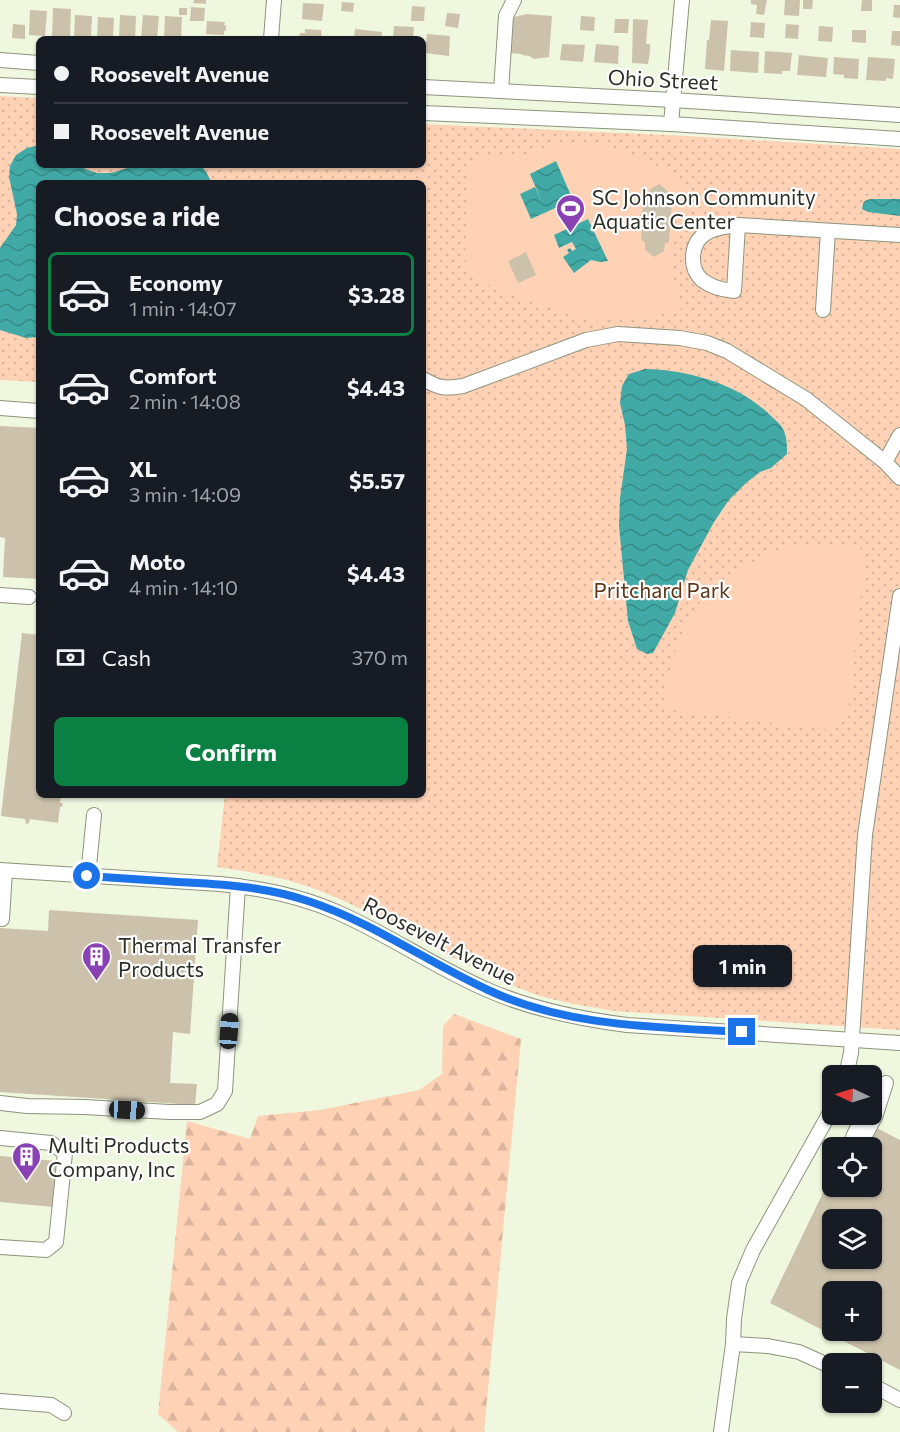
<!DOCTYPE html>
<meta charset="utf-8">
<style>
body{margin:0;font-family:Commissioner,sans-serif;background:#20242c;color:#f1f3f6;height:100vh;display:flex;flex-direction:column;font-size:22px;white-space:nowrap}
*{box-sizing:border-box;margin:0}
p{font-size:20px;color:#9ea1a6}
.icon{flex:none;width:33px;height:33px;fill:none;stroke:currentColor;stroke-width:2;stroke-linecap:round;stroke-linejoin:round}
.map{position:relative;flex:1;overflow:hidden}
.details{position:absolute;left:36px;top:180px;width:390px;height:618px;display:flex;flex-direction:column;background:#171b24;border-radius:9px;box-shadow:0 2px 4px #0004}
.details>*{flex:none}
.top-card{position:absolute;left:36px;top:36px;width:390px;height:132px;border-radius:9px;box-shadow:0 2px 4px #0004;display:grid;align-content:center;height:132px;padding:0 18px;background:#171b24}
.needle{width:39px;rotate:274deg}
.tools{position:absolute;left:822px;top:1065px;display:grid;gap:12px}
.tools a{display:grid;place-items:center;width:60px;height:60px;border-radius:9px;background:#171b24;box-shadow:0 2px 4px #0004;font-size:30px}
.end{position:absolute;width:27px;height:27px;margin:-14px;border:8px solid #1a73e8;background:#fff;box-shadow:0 0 0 3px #fff}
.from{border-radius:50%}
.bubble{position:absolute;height:42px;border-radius:9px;background:#171b24;box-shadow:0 2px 4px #0004;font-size:20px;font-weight:700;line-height:42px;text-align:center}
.car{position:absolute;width:18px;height:36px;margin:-18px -9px;border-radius:8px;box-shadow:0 0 4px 2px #0007;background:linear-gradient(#222 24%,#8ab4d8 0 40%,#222 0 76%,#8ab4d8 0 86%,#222 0)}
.top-card b{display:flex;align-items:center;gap:21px;height:57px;font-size:22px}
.top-card b+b{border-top:2px solid #363941}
.top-card i{width:15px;height:15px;background:#f1f3f6}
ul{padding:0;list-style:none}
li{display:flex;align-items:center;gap:18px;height:84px;margin:0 12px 9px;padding:0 6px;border:3px solid transparent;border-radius:9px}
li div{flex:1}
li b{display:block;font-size:22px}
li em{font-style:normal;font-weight:700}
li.selected{border-color:#0b8043}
li>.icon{width:54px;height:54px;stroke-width:1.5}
h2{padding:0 18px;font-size:27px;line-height:72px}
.pay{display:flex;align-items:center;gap:15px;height:66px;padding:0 18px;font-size:22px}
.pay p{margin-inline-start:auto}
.button{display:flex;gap:12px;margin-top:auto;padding:12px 18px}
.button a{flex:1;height:69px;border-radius:9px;background:#0b8043;color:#fff;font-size:24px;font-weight:700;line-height:69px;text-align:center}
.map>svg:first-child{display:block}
</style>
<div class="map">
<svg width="900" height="1432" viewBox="0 0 900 1432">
<defs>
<pattern id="forest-firs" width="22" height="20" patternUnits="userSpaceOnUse" patternTransform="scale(1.5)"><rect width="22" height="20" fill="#ffd2b5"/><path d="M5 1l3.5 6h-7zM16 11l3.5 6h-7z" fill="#dbb59c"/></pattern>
<pattern id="park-dots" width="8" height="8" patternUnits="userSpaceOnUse" patternTransform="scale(1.5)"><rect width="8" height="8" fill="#ffd2b5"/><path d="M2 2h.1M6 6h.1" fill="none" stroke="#dbb59c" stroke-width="1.8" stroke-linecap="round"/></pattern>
<pattern id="water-waves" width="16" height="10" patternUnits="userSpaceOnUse" patternTransform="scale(1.5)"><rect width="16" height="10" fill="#42aaa6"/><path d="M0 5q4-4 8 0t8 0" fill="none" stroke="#378b87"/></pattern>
</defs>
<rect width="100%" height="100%" fill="#eff7de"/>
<!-- forest -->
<path fill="url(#forest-firs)" d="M454,1014L521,1039L484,1432H178L158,1414L187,1121L250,1139L258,1116L320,1110L419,1090L442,1074L443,1026Z"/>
<!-- park -->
<path fill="url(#park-dots)" d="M0,96L39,98V165H423V124L687,136L900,149V1030L614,1011C585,1006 556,1002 529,992C454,965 389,917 315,889C284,877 250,872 217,867L225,795H423V183H39V382L0,380Z"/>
<!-- pitch -->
<g fill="#ffd2b5">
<path d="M557,143L604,145L624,151L666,171L680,173V187L692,188L691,214L678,232L672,249L671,268L681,310L642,318L606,320L593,322L474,280L467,270L465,260L468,177L470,166L475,158C491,153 507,154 522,159Z"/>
<path d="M827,545L866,550L848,714L829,730L664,709C668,665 679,624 710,591C716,586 723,581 729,577C747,563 768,553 791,547C802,544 816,545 827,545Z"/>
</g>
<!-- water -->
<g fill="url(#water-waves)">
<path d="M39,145V165H77L88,170L97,173H111L137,165H200L205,170L212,183H39V337L26,338L0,330V248L16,225L17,214L9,177L10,166L16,155L27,148Z"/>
<path d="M556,161L573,200L531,219L520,194L535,187L542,202L530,174Z"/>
<path d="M871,199H900V216L868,212L862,209C863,202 864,200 871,199Z"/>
<path d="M588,219L608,261L600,262L591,260L574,273L563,257L569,253L567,250L570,248L572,251L576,249L572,242L559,248L554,235Z"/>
<path d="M645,369C688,370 736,383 769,414C774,419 781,424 784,431C787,438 787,446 787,454L771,468L760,472L746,483L729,500L714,522L688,570L675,613L653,653L647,654L637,649L628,621L619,526L620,498L627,449L625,425L620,403L622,386L629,374Z"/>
</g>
<!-- building -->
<g fill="#ccc2ab" fill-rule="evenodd">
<path d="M194,0H206V4L193,3Z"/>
<path d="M751,0H767L764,15L756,14L757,5L751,4Z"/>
<path d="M785,0H800L799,16L784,15Z"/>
<path d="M803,0H813L812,9H803Z"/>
<path d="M862,0H872V11H861Z"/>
<path d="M342,2L354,3L353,12L341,11Z"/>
<path d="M303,3L324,4L322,21L302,19Z"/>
<path d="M894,5H900V18L893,17Z"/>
<path d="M412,6L425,7L424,21H411Z"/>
<path d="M191,7L205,8L204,21H190Z"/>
<path d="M53,8L71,9L70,37H52Z"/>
<rect x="179" y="8" width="8" height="7"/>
<path d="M30,10L47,11L45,36L29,35Z"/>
<path d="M447,13L460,14L458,28L445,26Z"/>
<path d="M527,14L552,16L549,57L534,59L529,56L522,55V54L507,53L509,18Z"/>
<path d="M75,15L92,16L91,37L74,36Z"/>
<path d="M120,15L136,16L135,39H119Z"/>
<path d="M143,15L159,16L157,39H141Z"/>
<path d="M165,16L182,17L181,39H164Z"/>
<path d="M581,16L595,17L594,31L580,30Z"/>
<path d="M98,17L114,18L113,38L97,37Z"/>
<path d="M615,19H629L628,33H614Z"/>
<path d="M633,19L648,20L646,44H650V51L648,64L632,63Z"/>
<path d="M711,20L728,21L724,71L705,69L707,40H709Z"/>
<path d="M207,21L225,22L224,25L226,26V31H224V35L206,34Z"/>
<path d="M751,22L765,23L764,38L750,37Z"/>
<path d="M13,24L25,25V39L12,38Z"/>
<path d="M786,24L799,25L798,39L785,38Z"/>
<path d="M394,26L414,27L413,39H393Z"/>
<path d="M819,26L833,27L832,42L818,41Z"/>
<path d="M305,29L321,30L322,39H304L299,37L300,33H305Z"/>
<path d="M355,29L382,32L381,39H354Z"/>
<path d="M852,30H866V43L852,42Z"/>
<path d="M892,31H900V46L891,45Z"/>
<path d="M427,34L450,36L449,56L425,53Z"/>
<path d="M562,44L585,45L583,62L560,60Z"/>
<path d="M596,44L619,46L618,64L594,62Z"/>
<path d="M731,50L759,52L758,73L730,71Z"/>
<path d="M765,51L792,53L790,71H782V74L764,73Z"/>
<path d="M799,55L828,58L826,77L797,75Z"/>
<path d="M834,57L859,59L858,79L844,78V75L833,74Z"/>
<path d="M868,57L895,59L893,79L886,78V81L866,80Z"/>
<path d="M659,184L668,191V199L672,201L671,214L677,222L670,229L669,242L665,243L664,251L654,257L645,250V242L641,240L642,227L636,219L642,213L644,199L648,198L649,190Z"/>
<path d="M526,252L536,275L518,283L508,261Z"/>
<path d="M0,426L39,428V579L3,577L5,538L0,537Z"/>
<path d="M22,633L39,635V795H61L60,803H63L62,807H60L58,823L30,819L29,823L26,824L25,819L1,816Z"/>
<path d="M49,910L198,920L190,1034L173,1032L170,1083L197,1084L195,1105L0,1092V928L48,931Z"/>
<path d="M873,1126L900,1140V1370L770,1303L832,1174V1186H872V1148H846L849,1140ZM832,1220H872V1258H832ZM832,1292H872V1330H832Z"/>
<path d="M0,1156L57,1161L53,1207L0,1202Z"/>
</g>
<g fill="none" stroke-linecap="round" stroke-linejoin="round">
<defs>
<g id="minor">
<path d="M271,39L274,0"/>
<path d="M0,60L39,63"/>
<path d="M0,85L39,87"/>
<path d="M423,87L673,100L900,115"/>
<path d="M501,91L506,16L514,0"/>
<path d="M423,113L671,124L900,139"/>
<path d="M671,124L682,0"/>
<path d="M738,225L734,291C723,290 711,287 702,280C689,268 690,244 705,234C714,227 727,227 738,225L900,235"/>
<path d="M823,310L828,231"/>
<path d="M423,379C439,388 444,389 463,386L586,340L618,334L680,338L707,343L727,351L806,399L885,462L900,478"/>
<path d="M0,408L39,411"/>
<path d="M885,462L900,435"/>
<path d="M0,595L29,597"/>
<path d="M0,870L220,884C261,888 301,896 339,913C391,936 438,969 490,991C534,1010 580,1019 627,1025L900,1043"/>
<path d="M88,876L94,815"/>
<path d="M2,919L5,871"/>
<path d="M846,1076L851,1053L865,835L900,596"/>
<path d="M0,1103L27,1106L85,1107L169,1112H200L217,1104L225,1091L238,886"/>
<path d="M853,1137L864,1114"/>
<path d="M0,1138L51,1143L65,1153L56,1242L46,1250L0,1247"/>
<path d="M862,1141L875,1117L886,1083"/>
<path d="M733,1344L768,1346L799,1352L832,1367"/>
<path d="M872,1385L900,1400"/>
<path d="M0,1401L51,1405L64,1413"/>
<path d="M721,1432L733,1344L734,1319L739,1283L753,1250L832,1109"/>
</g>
</defs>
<!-- minor casing -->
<use href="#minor" stroke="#8c947d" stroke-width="16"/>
<!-- minor -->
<use href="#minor" stroke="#fff" stroke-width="14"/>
</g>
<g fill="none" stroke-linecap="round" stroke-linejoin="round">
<!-- route -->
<path stroke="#1a73e8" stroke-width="8" d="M87,876C118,878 148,880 178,882C222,884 266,887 308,901C372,922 427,962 488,990C567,1027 656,1027 742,1032"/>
</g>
<!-- icons -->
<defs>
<symbol id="stadium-pin" viewBox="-11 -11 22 30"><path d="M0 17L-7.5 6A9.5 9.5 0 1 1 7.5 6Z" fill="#8a41b4" stroke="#fff"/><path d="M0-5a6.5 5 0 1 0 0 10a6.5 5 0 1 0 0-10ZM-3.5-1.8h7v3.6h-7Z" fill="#fff"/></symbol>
<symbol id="building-pin" viewBox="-11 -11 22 30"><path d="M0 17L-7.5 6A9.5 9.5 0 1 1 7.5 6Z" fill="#8a41b4" stroke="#fff"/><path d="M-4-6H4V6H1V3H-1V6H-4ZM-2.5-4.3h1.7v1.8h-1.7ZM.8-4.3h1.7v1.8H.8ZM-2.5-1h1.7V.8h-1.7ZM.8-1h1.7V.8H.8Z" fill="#fff"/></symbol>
</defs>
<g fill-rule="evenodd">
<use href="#stadium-pin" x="554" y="192" width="33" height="45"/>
<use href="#building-pin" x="80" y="940" width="33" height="45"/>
<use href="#building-pin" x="10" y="1140" width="33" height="45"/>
</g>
<g text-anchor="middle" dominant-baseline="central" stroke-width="4.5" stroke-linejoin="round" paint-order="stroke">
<!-- street labels -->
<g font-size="21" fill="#2c2f25" stroke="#fff">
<text transform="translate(663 79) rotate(3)">Ohio Street</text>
<text transform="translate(440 940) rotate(27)">Roosevelt Avenue</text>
</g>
<!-- poi labels -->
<g font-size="21" fill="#2c2f25" stroke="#fff" text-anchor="start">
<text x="592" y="196">SC Johnson Community<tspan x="592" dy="24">Aquatic Center</tspan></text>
<text x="118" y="944">Thermal Transfer<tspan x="118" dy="24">Products</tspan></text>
<text x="48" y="1144">Multi Products<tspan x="48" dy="24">Company, Inc</tspan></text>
</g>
<!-- park labels -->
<g font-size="21" fill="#5f3516" stroke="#fff">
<text x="662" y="589">Pritchard Park</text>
</g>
</g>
</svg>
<div class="tools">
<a><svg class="needle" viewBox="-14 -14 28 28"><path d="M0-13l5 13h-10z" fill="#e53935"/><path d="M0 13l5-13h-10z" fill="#9ea1a6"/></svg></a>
<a><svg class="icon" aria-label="locate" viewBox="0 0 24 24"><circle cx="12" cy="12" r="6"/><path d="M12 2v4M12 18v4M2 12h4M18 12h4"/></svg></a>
<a><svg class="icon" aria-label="layers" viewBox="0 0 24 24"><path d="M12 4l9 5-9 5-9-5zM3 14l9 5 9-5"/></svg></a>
<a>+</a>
<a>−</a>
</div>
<i class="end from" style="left:87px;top:876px"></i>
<i class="end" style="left:742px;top:1032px"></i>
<div class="bubble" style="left:693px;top:945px;width:99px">1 min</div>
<i class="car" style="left:229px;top:1031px;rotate:4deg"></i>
<i class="car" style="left:127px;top:1110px;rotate:93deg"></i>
<div class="top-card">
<b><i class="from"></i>Roosevelt Avenue</b>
<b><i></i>Roosevelt Avenue</b>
</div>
<section class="details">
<h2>Choose a ride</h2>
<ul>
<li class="selected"><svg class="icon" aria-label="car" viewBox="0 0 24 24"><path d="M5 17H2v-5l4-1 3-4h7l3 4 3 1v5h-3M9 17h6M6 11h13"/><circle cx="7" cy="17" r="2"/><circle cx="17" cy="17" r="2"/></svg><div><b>Economy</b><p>1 min · 14:07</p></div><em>$3.28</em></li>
<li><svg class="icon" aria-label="car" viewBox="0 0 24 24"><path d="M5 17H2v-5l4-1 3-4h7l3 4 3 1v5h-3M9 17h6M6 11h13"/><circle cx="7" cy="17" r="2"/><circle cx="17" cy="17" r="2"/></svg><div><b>Comfort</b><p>2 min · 14:08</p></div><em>$4.43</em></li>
<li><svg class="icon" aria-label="car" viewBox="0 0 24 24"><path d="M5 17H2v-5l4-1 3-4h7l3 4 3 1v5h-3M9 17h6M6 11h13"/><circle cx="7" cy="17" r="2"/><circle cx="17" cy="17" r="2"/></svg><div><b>XL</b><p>3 min · 14:09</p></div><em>$5.57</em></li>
<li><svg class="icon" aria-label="car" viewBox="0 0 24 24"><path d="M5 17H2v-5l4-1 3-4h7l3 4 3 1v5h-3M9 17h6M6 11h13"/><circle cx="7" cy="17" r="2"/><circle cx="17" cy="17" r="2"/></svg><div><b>Moto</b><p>4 min · 14:10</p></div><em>$4.43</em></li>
</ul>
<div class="pay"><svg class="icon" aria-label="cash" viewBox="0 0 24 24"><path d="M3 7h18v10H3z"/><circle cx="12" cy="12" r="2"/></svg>Cash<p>370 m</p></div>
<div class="button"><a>Confirm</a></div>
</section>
</div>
